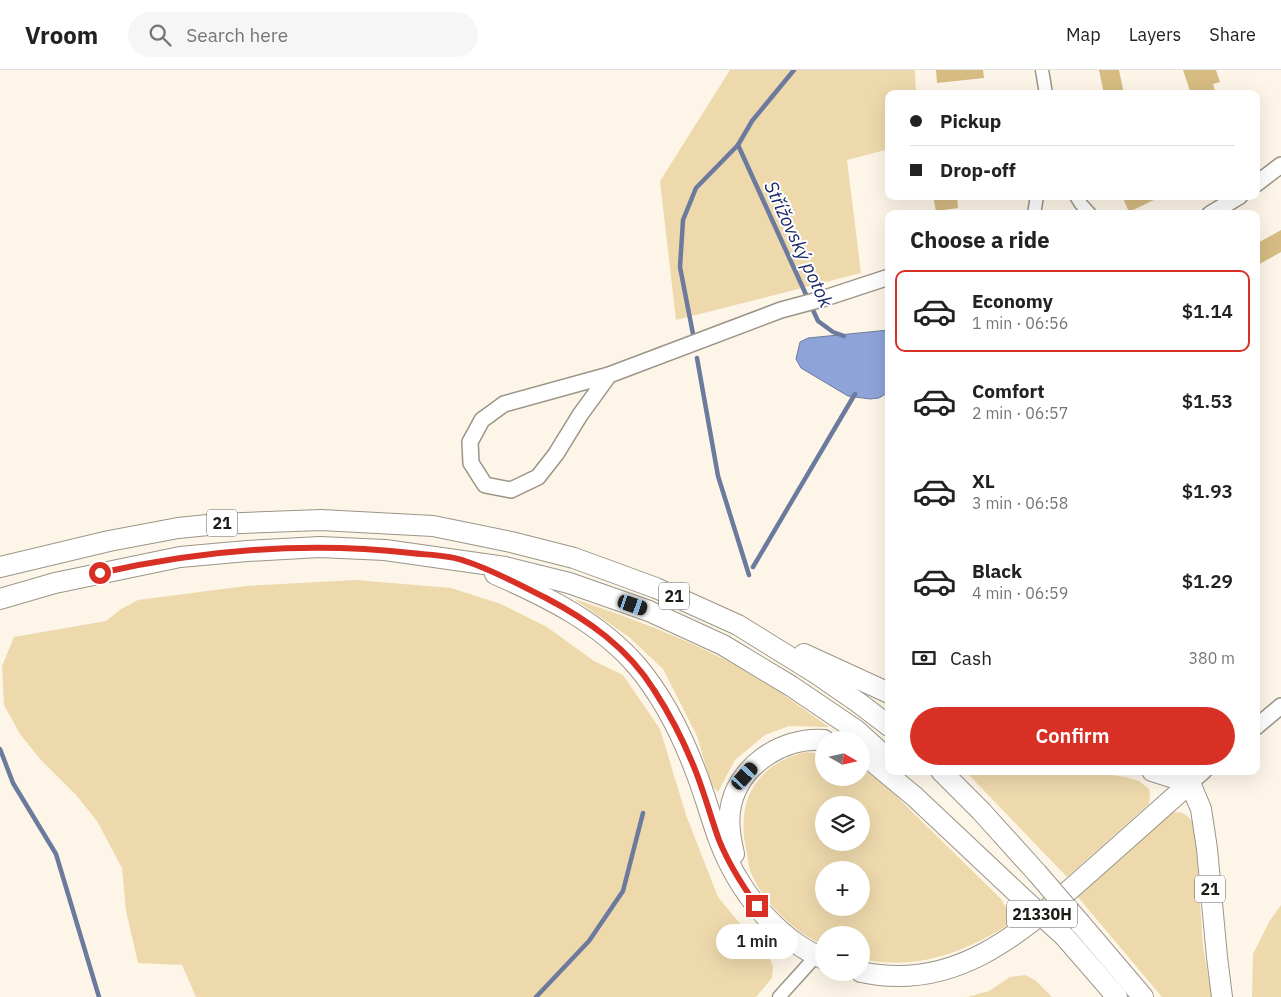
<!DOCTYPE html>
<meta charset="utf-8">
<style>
body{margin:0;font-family:"IBM Plex Sans",sans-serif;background:#f6f6f6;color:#222;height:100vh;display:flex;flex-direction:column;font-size:19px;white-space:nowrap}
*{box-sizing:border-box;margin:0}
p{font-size:16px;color:#767676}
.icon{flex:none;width:28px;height:28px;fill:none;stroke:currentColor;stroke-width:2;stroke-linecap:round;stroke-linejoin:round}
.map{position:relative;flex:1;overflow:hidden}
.drawer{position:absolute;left:885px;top:140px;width:375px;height:565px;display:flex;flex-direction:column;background:#fff;border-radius:10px;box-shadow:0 5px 20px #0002}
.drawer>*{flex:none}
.top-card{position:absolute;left:885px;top:20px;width:375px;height:110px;border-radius:10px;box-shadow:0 5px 20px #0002;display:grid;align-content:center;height:110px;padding:0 25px;background:#fff}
.needle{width:32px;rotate:99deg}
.fabs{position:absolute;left:815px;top:661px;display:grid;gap:10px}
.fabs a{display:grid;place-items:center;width:55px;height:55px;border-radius:50%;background:#fff;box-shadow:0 5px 20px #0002;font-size:25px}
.end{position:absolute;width:22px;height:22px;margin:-11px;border:6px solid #d93025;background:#fff;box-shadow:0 0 0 2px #fff}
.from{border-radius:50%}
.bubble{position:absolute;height:35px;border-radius:18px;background:#fff;box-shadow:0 5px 20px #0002;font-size:16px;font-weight:600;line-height:35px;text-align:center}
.car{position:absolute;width:15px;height:30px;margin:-15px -8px;border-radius:6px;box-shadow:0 0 4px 1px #0007;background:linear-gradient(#222 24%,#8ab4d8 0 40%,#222 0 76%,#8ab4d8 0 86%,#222 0)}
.top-card b{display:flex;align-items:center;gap:18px;height:48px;font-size:19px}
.top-card b+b{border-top:1px solid #e0e0e0}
.top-card i{width:12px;height:12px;background:#222}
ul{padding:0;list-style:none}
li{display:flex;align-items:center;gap:15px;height:82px;margin:0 10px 8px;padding:0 15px;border:2px solid transparent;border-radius:10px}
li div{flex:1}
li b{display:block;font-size:19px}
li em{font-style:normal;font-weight:600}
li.on{border-color:#d93025}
li>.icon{width:45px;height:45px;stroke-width:1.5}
h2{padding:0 25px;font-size:22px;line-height:60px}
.pay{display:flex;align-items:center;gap:12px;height:55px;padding:0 25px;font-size:19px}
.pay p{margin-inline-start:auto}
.primary-button{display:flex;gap:10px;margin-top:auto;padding:10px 25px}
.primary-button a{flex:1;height:58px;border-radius:30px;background:#d93025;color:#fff;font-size:20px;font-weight:600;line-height:58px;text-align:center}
header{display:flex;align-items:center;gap:30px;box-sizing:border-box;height:70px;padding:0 25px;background:#fff;border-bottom:1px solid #e0e0e0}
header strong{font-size:24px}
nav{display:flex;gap:28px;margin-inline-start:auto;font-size:18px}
.search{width:350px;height:45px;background:#f6f6f6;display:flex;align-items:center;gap:12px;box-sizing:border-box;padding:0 18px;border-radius:28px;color:#767676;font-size:19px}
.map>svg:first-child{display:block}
</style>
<header>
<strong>Vroom</strong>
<div class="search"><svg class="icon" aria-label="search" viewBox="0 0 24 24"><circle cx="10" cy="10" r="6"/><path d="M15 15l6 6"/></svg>Search here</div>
<nav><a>Map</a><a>Layers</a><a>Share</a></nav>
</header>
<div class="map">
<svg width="1281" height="927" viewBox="0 0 1281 927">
<rect width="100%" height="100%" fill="#fdf6e8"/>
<!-- green -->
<g fill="#edd9ac" fill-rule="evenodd">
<path d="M730,0H915L916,24H889V79L847,90L861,203L676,250L660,111Z"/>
<path d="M355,510L451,518L501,534L547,557L594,591L623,605L660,659L686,745L718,827L747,862L765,878L773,896L772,908L756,927H196L182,895L138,893L126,841L122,798L97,751L76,725L40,689L20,664L4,635L2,596L14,567L106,551L121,539L138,530L246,516Z"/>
<path d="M574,529C635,549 701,574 756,607C781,622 805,640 829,657L789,656L765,665L735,690L718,722L711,714L697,666L663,599L629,567Z"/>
<path d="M806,682L824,684V708H861V697L888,718L1002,830L1013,852C965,882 919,901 861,889V865H824V876C794,861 766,836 752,805C748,797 748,787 746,779C736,730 756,694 806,682ZM824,735H861V772H824ZM824,800H861V838H824Z"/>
<path d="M965,701H1084L1125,707L1139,711L1149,719L1150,726L1149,734L1067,807Z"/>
<path d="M1173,742C1186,741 1190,747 1195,758L1203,877L1212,927H1162L1077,826Z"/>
<path d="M1281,835V927H1252L1253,884L1269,852Z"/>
<path d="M1025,905L1035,910L1052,927H967L989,921L1010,907Z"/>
</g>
<!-- water -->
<path fill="#8ea3d8" stroke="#6c7a9e" d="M889,260V322L879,328L870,329L848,326L801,298L796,289L800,272L808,268Z"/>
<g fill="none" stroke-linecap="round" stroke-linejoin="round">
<!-- stream -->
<g stroke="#6c7a9e" stroke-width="4.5">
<path d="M794,0L752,51L738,75L818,251L833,262L844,266"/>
<path d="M693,264L680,197L683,150L696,118L738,75"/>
<path d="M697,288L718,406L749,505"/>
<path d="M753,497L855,324"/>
<path d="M0,679L13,713L56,784L99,927"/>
<path d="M536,927L589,871L623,821L643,743"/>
</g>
</g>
<!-- building -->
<g fill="#d6bc82">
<path d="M936,0H983L984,8L937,13Z"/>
<path d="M1099,0H1119L1124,24H1104Z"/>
<path d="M1183,0H1216L1220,12L1213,14L1216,24H1191Z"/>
<path d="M933,126H957L958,138L936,141Z"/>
<path d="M1122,126H1162L1129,142Z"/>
<path d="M1281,160V182L1256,196V174Z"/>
</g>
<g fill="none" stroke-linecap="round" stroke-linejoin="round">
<defs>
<g id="minor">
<path d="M1042,0L1046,24"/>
<path d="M1076,126L1081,134L1090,144"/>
<path d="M1034,144L1037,126"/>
<path d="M779,927L816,886"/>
</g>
<g id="tertiary">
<path d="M1256,114L1281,95"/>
<path d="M1210,144L1240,126"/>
<path d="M609,305L580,345L556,384L538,407L511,420L485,415L471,393L470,372L482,350L504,334L609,305L781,240L822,229L889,207"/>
<path d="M1256,657L1281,636"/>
<path d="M1190,713L1204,701"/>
</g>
<g id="trunk">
<path d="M0,497L109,471L178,458L218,454L321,450L433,456L511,472L574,488L656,518L738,555L817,604L859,633L889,656"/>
<path d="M495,504C547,527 599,552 637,596C663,627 683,667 697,705C705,726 711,748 719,770C738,820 774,867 824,889"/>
<path d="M0,529L55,513L180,487L247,481L320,477L385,480L505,497L569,513L649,541L723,575L791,616L856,660L889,690"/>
<path d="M804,584L889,623"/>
<path d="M867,687L915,727L1016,822"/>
<path d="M941,701L981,741L1037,803"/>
<path d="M1152,701L1190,713"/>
<path d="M1190,713L1201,739L1207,779L1217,887L1222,927"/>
<path d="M734,784C731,770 728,756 730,741C736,697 781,667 824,670"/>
<path d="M1080,853L1143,927"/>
<path d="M1065,867L1117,927"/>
<path d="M861,902C958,923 1024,860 1091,801C1124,772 1157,742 1190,713"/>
</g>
</defs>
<!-- minor casing -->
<use href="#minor" stroke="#9b9587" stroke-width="15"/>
<!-- tertiary casing -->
<use href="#tertiary" stroke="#9b9587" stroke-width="18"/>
<!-- trunk casing -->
<use href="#trunk" stroke="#9b9587" stroke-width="22"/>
<!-- minor -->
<use href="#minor" stroke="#fff" stroke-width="12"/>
<!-- tertiary -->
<use href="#tertiary" stroke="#fff" stroke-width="15"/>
<!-- trunk -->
<use href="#trunk" stroke="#fff" stroke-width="20"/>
<defs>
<g id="trunk-bridge">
<path d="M1037,803L1080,853"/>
<path d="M1016,822L1065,867"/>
</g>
</defs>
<!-- trunk-bridge casing -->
<use href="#trunk-bridge" stroke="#9b9587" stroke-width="22" stroke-linecap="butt"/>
<!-- trunk-bridge -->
<use href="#trunk-bridge" stroke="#fff" stroke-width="20"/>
</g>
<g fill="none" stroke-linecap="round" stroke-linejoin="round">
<!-- route -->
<path stroke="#d93025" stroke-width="6" d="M100,503C202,480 307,471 411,483C427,485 450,485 465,491C493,500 520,515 546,528C588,550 628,578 654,620C671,646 685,674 696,702C705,725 711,748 719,770C729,795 742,815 757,836"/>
</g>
<g text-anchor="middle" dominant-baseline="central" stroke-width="4" stroke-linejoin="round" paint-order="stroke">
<!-- shield labels -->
<g fill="#fff" stroke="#615f5c" stroke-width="1">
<rect x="207" y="439.5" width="30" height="27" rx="4"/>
<rect x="659" y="512.5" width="30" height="27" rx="4"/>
<rect x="1195" y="805.5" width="30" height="27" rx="4"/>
<rect x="1007" y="830.5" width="70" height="27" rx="4"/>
</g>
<g font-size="16" font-weight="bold" fill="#1d1b16">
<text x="222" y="453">21</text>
<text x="674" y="526">21</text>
<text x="1210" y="819">21</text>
<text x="1042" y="844">21330H</text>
</g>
<!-- water labels -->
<g font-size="19" font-style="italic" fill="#192a69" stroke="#fff">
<text transform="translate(799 174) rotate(65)">Střížovský potok</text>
</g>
</g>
</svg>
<div class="fabs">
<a><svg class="needle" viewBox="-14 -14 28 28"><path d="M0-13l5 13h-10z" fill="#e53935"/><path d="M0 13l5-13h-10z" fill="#767676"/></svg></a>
<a><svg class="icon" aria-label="layers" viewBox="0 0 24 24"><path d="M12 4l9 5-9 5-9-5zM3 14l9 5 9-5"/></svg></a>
<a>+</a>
<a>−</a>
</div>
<i class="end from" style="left:100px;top:503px"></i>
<i class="end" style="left:757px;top:836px"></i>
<div class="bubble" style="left:716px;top:854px;width:82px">1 min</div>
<i class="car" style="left:633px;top:535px;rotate:109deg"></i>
<i class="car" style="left:745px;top:706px;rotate:42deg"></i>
<div class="top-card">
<b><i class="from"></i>Pickup</b>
<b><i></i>Drop-off</b>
</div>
<section class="drawer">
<h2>Choose a ride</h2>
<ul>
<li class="on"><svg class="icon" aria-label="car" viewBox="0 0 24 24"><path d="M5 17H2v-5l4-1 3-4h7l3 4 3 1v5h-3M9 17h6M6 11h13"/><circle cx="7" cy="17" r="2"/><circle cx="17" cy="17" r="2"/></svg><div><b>Economy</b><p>1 min · 06:56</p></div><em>$1.14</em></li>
<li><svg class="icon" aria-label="car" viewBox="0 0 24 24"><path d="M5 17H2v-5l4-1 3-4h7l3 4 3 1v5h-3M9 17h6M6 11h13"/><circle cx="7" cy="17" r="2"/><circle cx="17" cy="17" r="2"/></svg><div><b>Comfort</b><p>2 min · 06:57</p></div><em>$1.53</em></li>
<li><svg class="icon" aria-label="car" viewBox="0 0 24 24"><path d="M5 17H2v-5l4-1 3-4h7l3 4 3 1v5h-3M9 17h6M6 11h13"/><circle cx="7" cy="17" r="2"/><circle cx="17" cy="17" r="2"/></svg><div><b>XL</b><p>3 min · 06:58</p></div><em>$1.93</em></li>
<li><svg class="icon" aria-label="car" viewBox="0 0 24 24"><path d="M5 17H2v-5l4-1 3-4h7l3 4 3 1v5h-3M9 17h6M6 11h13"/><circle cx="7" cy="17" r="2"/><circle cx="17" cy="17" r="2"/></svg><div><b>Black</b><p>4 min · 06:59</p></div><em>$1.29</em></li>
</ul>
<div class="pay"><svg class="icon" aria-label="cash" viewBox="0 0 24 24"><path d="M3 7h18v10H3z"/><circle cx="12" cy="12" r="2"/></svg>Cash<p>380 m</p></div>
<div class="primary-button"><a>Confirm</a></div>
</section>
</div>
